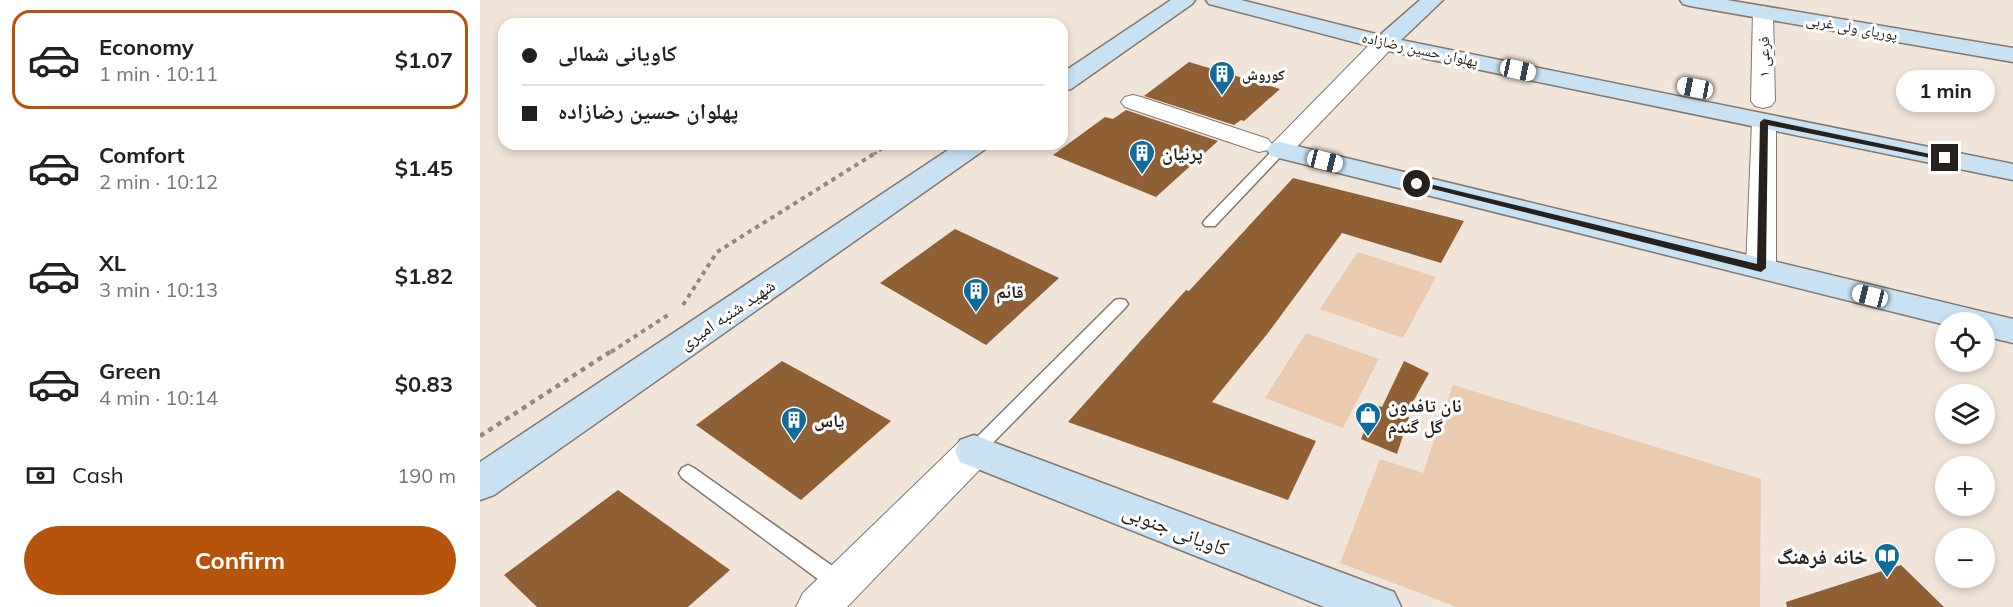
<!DOCTYPE html>
<meta charset="utf-8">
<style>
body{margin:0;font-family:Mulish,"Noto Naskh Arabic",sans-serif;background:#f6f6f6;color:#202124;height:100vh;display:flex;flex-direction:column;font-size:22px;white-space:nowrap}
*{box-sizing:border-box;margin:0}
p{font-size:20px;color:#757577}
.icon{flex:none;width:33px;height:33px;fill:none;stroke:currentColor;stroke-width:2;stroke-linecap:round;stroke-linejoin:round}
.map{position:relative;flex:1;overflow:hidden}
.drawer{display:flex;flex-direction:column;background:#fff;width:480px}
.drawer>*{flex:none}
.banner{position:absolute;left:18px;top:18px;width:570px;height:132px;border-radius:18px;box-shadow:0 3px 9px #0003;display:grid;align-content:center;height:132px;padding:0 24px;background:#fff}
.fabs{position:absolute;left:1455px;top:312px;display:grid;gap:12px}
.fabs a{display:grid;place-items:center;width:60px;height:60px;border-radius:50%;background:#fff;box-shadow:0 3px 9px #0003;font-size:30px}
.end{position:absolute;width:27px;height:27px;margin:-14px;border:8px solid #26211d;background:#fff;box-shadow:0 0 0 3px #fff}
.from{border-radius:50%}
.bubble{position:absolute;height:42px;border-radius:21px;background:#fff;box-shadow:0 3px 9px #0003;font-size:20px;font-weight:700;line-height:42px;text-align:center}
.car{position:absolute;width:18px;height:36px;margin:-18px -9px;border-radius:8px;box-shadow:0 0 4px 2px #0007;background:linear-gradient(#fff 24%,#345 0 40%,#fff 0 76%,#345 0 86%,#fff 0)}
.banner b{display:flex;align-items:center;gap:21px;height:57px;font-size:22px}
.banner b+b{border-top:2px solid #e0e0e0}
.banner i{width:15px;height:15px;background:#202124}
ul{padding:10px 0 0;list-style:none}
li{display:flex;align-items:center;gap:18px;height:99px;margin:0 12px 9px;padding:0 12px;border:3px solid transparent;border-radius:18px}
li div{flex:1}
li b{display:block;font-size:22px}
li em{font-style:normal;font-weight:700}
li.current{border-color:#b45309}
li>.icon{width:54px;height:54px;stroke-width:1.5}
.pay{display:flex;align-items:center;gap:15px;height:66px;padding:0 24px;font-size:22px}
.pay p{margin-inline-start:auto}
.action{display:flex;gap:12px;margin-top:auto;padding:12px 24px}
.action a{flex:1;height:69px;border-radius:36px;background:#b45309;color:#fff;font-size:24px;font-weight:700;line-height:69px;text-align:center}
main{display:flex;flex:1;min-height:0}
.map>svg:first-child{display:block}
</style>
<main>
<section class="drawer">
<ul>
<li class="current"><svg class="icon" aria-label="car" viewBox="0 0 24 24"><path d="M5 17H2v-5l4-1 3-4h7l3 4 3 1v5h-3M9 17h6M6 11h13"/><circle cx="7" cy="17" r="2"/><circle cx="17" cy="17" r="2"/></svg><div><b>Economy</b><p>1 min · 10:11</p></div><em>$1.07</em></li>
<li><svg class="icon" aria-label="car" viewBox="0 0 24 24"><path d="M5 17H2v-5l4-1 3-4h7l3 4 3 1v5h-3M9 17h6M6 11h13"/><circle cx="7" cy="17" r="2"/><circle cx="17" cy="17" r="2"/></svg><div><b>Comfort</b><p>2 min · 10:12</p></div><em>$1.45</em></li>
<li><svg class="icon" aria-label="car" viewBox="0 0 24 24"><path d="M5 17H2v-5l4-1 3-4h7l3 4 3 1v5h-3M9 17h6M6 11h13"/><circle cx="7" cy="17" r="2"/><circle cx="17" cy="17" r="2"/></svg><div><b>XL</b><p>3 min · 10:13</p></div><em>$1.82</em></li>
<li><svg class="icon" aria-label="car" viewBox="0 0 24 24"><path d="M5 17H2v-5l4-1 3-4h7l3 4 3 1v5h-3M9 17h6M6 11h13"/><circle cx="7" cy="17" r="2"/><circle cx="17" cy="17" r="2"/></svg><div><b>Green</b><p>4 min · 10:14</p></div><em>$0.83</em></li>
</ul>
<div class="pay"><svg class="icon" aria-label="cash" viewBox="0 0 24 24"><path d="M3 7h18v10H3z"/><circle cx="12" cy="12" r="2"/></svg>Cash<p>190 m</p></div>
<div class="action"><a>Confirm</a></div>
</section>
<div class="map">
<svg width="1533" height="607" viewBox="0 0 1533 607">
<rect width="100%" height="100%" fill="#f1e4d9"/>
<!-- green -->
<g fill="#ebcbb0">
<path d="M878,252L956,277L923,338L840,309Z"/>
<path d="M826,333L899,359L863,428L785,398Z"/>
<path d="M973,385L1281,479L1280,607H977L860,563L900,459L943,473Z"/>
</g>
<!-- building -->
<g fill="#8f6033">
<path d="M709,62L800,89L764,121L761,120L754,125L664,96Z"/>
<path d="M646,110L738,141L676,197L573,155L625,117L633,119Z"/>
<path d="M813,178L984,221L961,263L862,233L788,333L732,402L836,441L808,500L588,422L706,290L709,291Z"/>
<path d="M475,229L579,278L506,345L400,283Z"/>
<path d="M302,361L411,421L321,500L216,425Z"/>
<path d="M924,361L949,373L925,416L929,417L917,454L881,439L895,405L902,407Z"/>
<path d="M138,490L250,570L208,607H57L24,575Z"/>
<path d="M1421,565L1464,607H1307L1306,602Z"/>
</g>
<g fill="none" stroke-linecap="round" stroke-linejoin="round">
<defs>
<g id="lane">
<path d="M800,146L804,147V153L735,226H725L723,223L725,220L796,147Z"/>
<path d="M640,299L645,300L648,304L645,308L500,456L494,458L488,456L485,451L488,446L635,300Z"/>
<path d="M208,465L214,468L368,577L371,584L368,591L361,593L354,591L202,478L199,473L202,468Z"/>
</g>
<g id="street">
<path d="M1283,6L1290,8L1293,12L1295,101L1291,106L1283,108L1275,106L1271,101L1273,12L1276,8Z"/>
<path d="M904,37L912,38L915,43L912,48L809,155L800,158L791,155L788,150L779,152L770,149L645,107L641,102L645,97L653,95L661,97L788,139L792,144L896,38Z"/>
<path d="M1284,115L1293,117L1296,122V268L1292,275L1281,278L1270,275L1266,268L1272,122L1275,117Z"/>
<path d="M494,436L507,440L513,451L507,462L367,607H316L323,593L481,440Z"/>
</g>
<g id="secondary">
<path d="M691,0H715L712,4L591,89L582,91V73Z"/>
<path d="M726,0H761L900,35L940,0H963L921,40L1533,164V180L904,50L729,4Z"/>
<path d="M1200,0H1247L1533,48V62L1210,6L1203,4Z"/>
<path d="M800,142L1533,319V343L1504,336V322H1466V325L791,156L787,150L791,144Z"/>
<path d="M477,144H508L504,150L14,495L0,500V462Z"/>
<path d="M494,435L914,592L921,607H844L480,462L475,451L480,440Z"/>
</g>
</defs>
<!-- lane casing -->
<use href="#lane" stroke="#83776d" stroke-width="3"/>
<!-- street casing -->
<use href="#street" stroke="#83776d" stroke-width="2"/>
<!-- secondary casing -->
<use href="#secondary" stroke="#83776d" stroke-width="3"/>
<!-- path-far2 -->
<path stroke="#928981" stroke-width="3" stroke-dasharray="3 3" stroke-linecap="butt" d="M394,154L410,144"/>
<!-- path-far1 -->
<g stroke="#928981" stroke-width="4" stroke-dasharray="4.5 4.5" stroke-linecap="butt">
<path d="M203,305L237,252L397,152"/>
<path d="M131,352L191,313"/>
</g>
<!-- path -->
<path stroke="#928981" stroke-width="4.5" stroke-dasharray="5 5" stroke-linecap="butt" d="M0,436L133,350"/>
<!-- lane -->
<use href="#lane" fill="#fff" fill-rule="evenodd"/>
<!-- street -->
<use href="#street" fill="#fff" fill-rule="evenodd"/>
<!-- secondary -->
<use href="#secondary" fill="#c8e2f3" fill-rule="evenodd"/>
</g>
<!-- route -->
<path fill="#26211d" d="M1284,119L1469,158L1465,161L1288,125L1286,268L1281,272L933,184L937,181L1277,264L1280,122Z"/>
<!-- icons -->
<defs>
<symbol id="building-pin" viewBox="-11 -11 22 30"><path d="M0 17L-7.5 6A9.5 9.5 0 1 1 7.5 6Z" fill="#0f6b9b" stroke="#fff"/><path d="M-4-6H4V6H1V3H-1V6H-4ZM-2.5-4.3h1.7v1.8h-1.7ZM.8-4.3h1.7v1.8H.8ZM-2.5-1h1.7V.8h-1.7ZM.8-1h1.7V.8H.8Z" fill="#fff"/></symbol>
<symbol id="shop-pin" viewBox="-11 -11 22 30"><path d="M0 17L-7.5 6A9.5 9.5 0 1 1 7.5 6Z" fill="#0f6b9b" stroke="#fff"/><path d="M-5-2.5h2.3a2.7 3.5 0 0 1 5.4 0H5L5.5 6h-11ZM-1.5-2.5h3a1.5 2.3 0 0 0-3 0Z" fill="#fff"/></symbol>
<symbol id="library-pin" viewBox="-11 -11 22 30"><path d="M0 17L-7.5 6A9.5 9.5 0 1 1 7.5 6Z" fill="#0f6b9b" stroke="#fff"/><path d="M-6-4Q-3-5.5-.7-3.5V5Q-3 3-6 4ZM6-4Q3-5.5 .7-3.5V5Q3 3 6 4Z" fill="#fff"/></symbol>
</defs>
<g fill-rule="evenodd">
<use href="#building-pin" x="727" y="59" width="30" height="40"/>
<use href="#building-pin" x="647" y="138" width="30" height="40"/>
<use href="#building-pin" x="481" y="276" width="30" height="40"/>
<use href="#shop-pin" x="873" y="400" width="30" height="40"/>
<use href="#building-pin" x="299" y="405" width="30" height="40"/>
<use href="#library-pin" x="1392" y="541" width="30" height="40"/>
</g>
<g text-anchor="middle" dominant-baseline="central" stroke-width="6" stroke-linejoin="round" paint-order="stroke">
<!-- far-street labels -->
<g font-size="15" fill="#26211d" stroke="#fff">
<text transform="translate(1372 27) rotate(10)">پوریای ولی غربی</text>
<text transform="translate(940 49) rotate(12)">پهلوان حسین رضازاده</text>
<text transform="translate(1283 57) rotate(-90)">فرعی ۱</text>
</g>
<!-- far-poi labels -->
<g font-size="15" font-weight="bold" fill="#26211d" stroke="#fff" text-anchor="start">
<text x="762" y="74">کوروش</text>
</g>
<!-- poi labels -->
<g font-size="18" font-weight="bold" fill="#26211d" stroke="#fff" text-anchor="start">
<text x="682" y="153">پرنیان</text>
<text x="516" y="291">قائم</text>
<text x="908" y="405">نان تافدون<tspan x="908" dy="21">گل گندم</tspan></text>
<text x="334" y="420">یاس</text>
</g>
<!-- street labels -->
<g font-size="18" fill="#26211d" stroke="#fff">
<text transform="translate(247 314) rotate(-34)">شهید شنبه امیری</text>
</g>
<!-- near-street labels -->
<g font-size="21" fill="#26211d" stroke="#fff">
<text transform="translate(696 529) rotate(21)">کاویانی جنوبی</text>
</g>
<!-- near-poi labels -->
<g font-size="21" font-weight="bold" fill="#26211d" stroke="#fff" text-anchor="end">
<text x="1388" y="556">خانه فرهنگ</text>
</g>
</g>
</svg>
<div class="fabs">
<a><svg class="icon" aria-label="locate" viewBox="0 0 24 24"><circle cx="12" cy="12" r="6"/><path d="M12 2v4M12 18v4M2 12h4M18 12h4"/></svg></a>
<a><svg class="icon" aria-label="layers" viewBox="0 0 24 24"><path d="M12 4l9 5-9 5-9-5zM3 14l9 5 9-5"/></svg></a>
<a>+</a>
<a>−</a>
</div>
<i class="end from" style="left:937px;top:184px"></i>
<i class="end" style="left:1465px;top:158px"></i>
<div class="bubble" style="left:1416px;top:70px;width:99px">1 min</div>
<i class="car" style="left:1038px;top:70px;rotate:102deg"></i>
<i class="car" style="left:1215px;top:88px;rotate:281deg"></i>
<i class="car" style="left:845px;top:161px;rotate:104deg"></i>
<i class="car" style="left:1390px;top:296px;rotate:284deg"></i>
<div class="banner">
<b><i class="from"></i>کاویانی شمالی</b>
<b><i></i>پهلوان حسین رضازاده</b>
</div>
</div>
</main>
